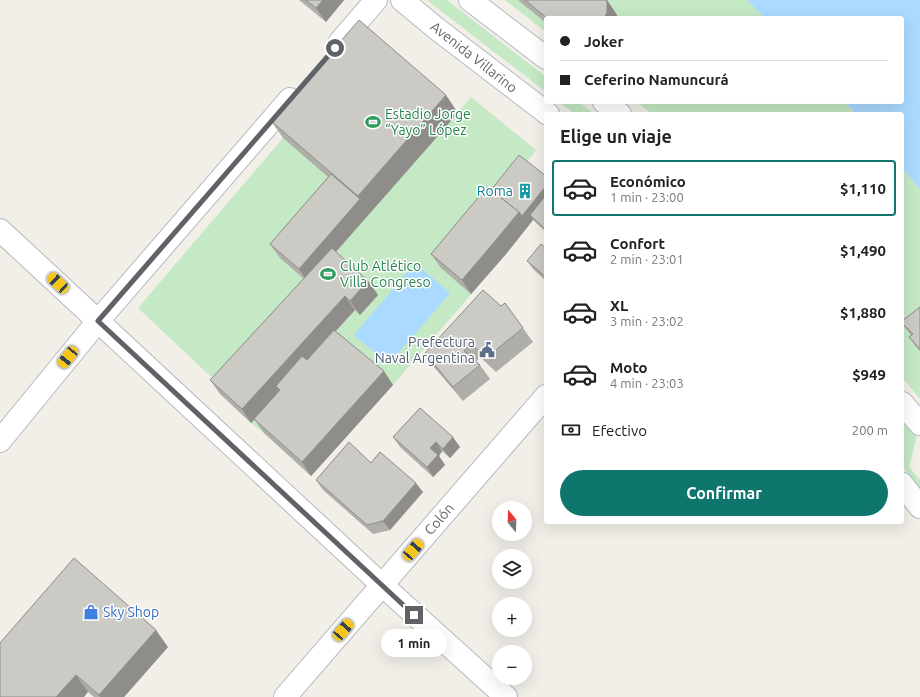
<!DOCTYPE html>
<html lang="es">
<meta charset="utf-8">
<style>
body{margin:0;font-family:Ubuntu,sans-serif;background:#f6f6f6;color:#202124;height:100vh;display:flex;flex-direction:column;font-size:15px;white-space:nowrap}
*{box-sizing:border-box;margin:0}
p{font-size:13px;color:#757577}
.icon{flex:none;width:22px;height:22px;fill:none;stroke:currentColor;stroke-width:2;stroke-linecap:round;stroke-linejoin:round}
.map{position:relative;flex:1;overflow:hidden}
.sheet{position:absolute;left:544px;top:112px;width:360px;height:412px;display:flex;flex-direction:column;background:#fff;border-radius:4px;box-shadow:0 4px 16px #0002}
.sheet>*{flex:none}
.banner{position:absolute;left:544px;top:16px;width:360px;height:88px;border-radius:4px;box-shadow:0 4px 16px #0002;display:grid;align-content:center;height:88px;padding:0 16px;background:#fff}
.needle{width:26px;rotate:341deg}
.buttons{position:absolute;left:492px;top:501px;display:grid;gap:8px}
.buttons a{display:grid;place-items:center;width:40px;height:40px;border-radius:50%;background:#fff;box-shadow:0 4px 16px #0002;font-size:20px}
.end{position:absolute;width:18px;height:18px;margin:-9px;border:5px solid #5f6368;background:#fff;box-shadow:0 0 0 2px #fff}
.from{border-radius:50%}
.bubble{position:absolute;height:28px;border-radius:14px;background:#fff;box-shadow:0 4px 16px #0002;font-size:13px;font-weight:600;line-height:28px;text-align:center}
.car{position:absolute;width:12px;height:24px;margin:-12px -6px;border-radius:5px;box-shadow:0 0 3px 1px #0007;background:linear-gradient(#f5c518 24%,#345 0 40%,#f5c518 0 76%,#345 0 86%,#f5c518 0)}
.banner b{display:flex;align-items:center;gap:14px;height:38px;font-size:15px}
.banner b+b{border-top:1px solid #e0e0e0}
.banner i{width:10px;height:10px;background:#202124}
ul{padding:0;list-style:none}
li{display:flex;align-items:center;gap:12px;height:56px;margin:0 8px 6px;padding:0 8px;border:2px solid transparent;border-radius:4px}
li div{flex:1}
li b{display:block;font-size:15px}
li em{font-style:normal;font-weight:600}
li.selected{border-color:#0f766e}
li>.icon{width:36px;height:36px;stroke-width:1.5}
h2{padding:0 16px;font-size:18px;line-height:48px}
.pay{display:flex;align-items:center;gap:10px;height:44px;padding:0 16px;font-size:15px}
.pay p{margin-inline-start:auto}
.action{display:flex;gap:8px;margin-top:auto;padding:8px 16px}
.action a{flex:1;height:46px;border-radius:24px;background:#0f766e;color:#fff;font-size:16px;font-weight:600;line-height:46px;text-align:center}
.map>svg:first-child{display:block}
</style>
<div class="map">
<svg width="920" height="697" viewBox="0 0 920 697">
<rect width="100%" height="100%" fill="#f1efe8"/>
<!-- green -->
<g fill="#c5e8c5">
<path d="M427,0H447L546,77V92Z"/>
<path d="M505,0H747L765,18H546V32Z"/>
<path d="M471,97L536,150L497,201L528,226L506,254L393,385L311,476L264,433L251,423L224,389L138,308L289,131L458,112Z"/>
<path d="M559,102H579L594,114H575Z"/>
<path d="M637,102H845L856,114H652Z"/>
<path d="M902,168L920,189V399L902,377Z"/>
<path d="M902,418L917,435L909,467L920,480V489L902,466Z"/>
</g>
<!-- water -->
<g fill="#aadaff">
<path d="M747,0H920V189L902,168V114H856L845,102H902V18H765Z"/>
<path d="M415,263L450,293L389,364L354,335Z"/>
</g>
<g fill="none" stroke-linecap="round" stroke-linejoin="round">
<defs>
<g id="street">
<path d="M339,43L376,0"/>
<path d="M0,230L382,585L506,697"/>
<path d="M0,441L98,321L290,99"/>
<path d="M285,697L546,396"/>
</g>
<g id="secondary">
<path d="M402,0L437,29L548,114"/>
<path d="M470,0L546,58"/>
<path d="M604,102L620,114"/>
<path d="M902,403L920,424"/>
<path d="M902,484L920,507"/>
</g>
</defs>
<!-- street casing -->
<use href="#street" stroke="#b5b8bc" stroke-width="24"/>
<!-- secondary casing -->
<use href="#secondary" stroke="#b6babf" stroke-width="24"/>
<!-- street -->
<use href="#street" stroke="#fff" stroke-width="22"/>
<!-- secondary -->
<use href="#secondary" stroke="#fff" stroke-width="22"/>
</g>
<!-- wall -->
<g fill="#afaea9">
<path d="M299,0H344L326,22Z"/>
<path d="M518,0H607L617,15V18H546V23Z"/>
<path d="M458,113L336,252L368,281L378,295L360,315L355,310L335,331L393,385L311,476L264,433L254,419H255L251,423L220,394L210,380L304,279L280,258L270,244L328,177L283,138L271,121Z"/>
<path d="M546,176V232L533,220L506,254L471,294L441,268L431,254L491,190Z"/>
<path d="M546,248V281L534,270L527,261Z"/>
<path d="M505,303L533,342L496,372L480,357L476,362L480,365L490,379L463,401L434,367L425,353L501,306Z"/>
<path d="M920,307V351L916,347L909,337L911,335L908,331L902,324V321Z"/>
<path d="M420,408L460,447L450,458L442,451L439,456L445,465L433,477L400,447L393,437Z"/>
<path d="M371,463L423,492L390,530L373,534L323,490L316,480Z"/>
<path d="M168,647L124,697H94L88,692L0,697Z"/>
</g>
<!-- shaded-wall -->
<g fill="#8f8d8a">
<path d="M323,0H344L326,22L316,8Z"/>
<path d="M606,0H607L617,15V18H604Z"/>
<path d="M446,95L458,113L370,213L358,196Z"/>
<path d="M546,186V204L530,215L533,220L506,254L471,294L462,280L519,212Z"/>
<path d="M360,199L370,213L308,283L299,269Z"/>
<path d="M368,281L378,295L360,315L350,301Z"/>
<path d="M345,296L355,310L281,391L276,386L280,392L251,423L242,409Z"/>
<path d="M384,371L393,385L311,476L302,462Z"/>
<path d="M453,437L460,447L450,458L443,449Z"/>
<path d="M436,442L442,451L439,456L445,465L433,477L427,467L430,448Z"/>
<path d="M416,483L423,492L390,530L383,521Z"/>
<path d="M156,630L168,647L124,697H100L99,695Z"/>
<path d="M76,675L88,692L84,697H56Z"/>
</g>
<!-- building -->
<g fill="#cccac5" stroke="#8f8d8a">
<path d="M306,0H323L316,8Z"/>
<path d="M525,0H606L607,2V13L604,18H547Z"/>
<path d="M359,20L446,95L358,196L271,121Z"/>
<path d="M519,155L546,176V186L522,216L519,212L491,190Z"/>
<path d="M331,174L360,199L299,269L270,244Z"/>
<path d="M487,187L519,212L496,240L462,280L431,254Z"/>
<path d="M546,195V226L544,228L530,215Z"/>
<path d="M541,244L546,248V277L527,261Z"/>
<path d="M332,248L368,281L350,301L345,296L242,409L210,380Z"/>
<path d="M483,290L501,306L505,303L523,328L486,358L471,343L464,351L480,365L453,387L425,353Z"/>
<path d="M920,307V349L909,337L913,334L902,323V321Z"/>
<path d="M334,330L384,371L302,462L254,419L280,390L276,386L302,356L307,360Z"/>
<path d="M420,408L453,437L443,449L436,442L430,448L438,455L427,467L393,437Z"/>
<path d="M349,442L371,463L380,452L416,483L383,521L367,525L316,480Z"/>
<path d="M74,558L156,630L99,695L76,675L56,697H0V643Z"/>
</g>
<g fill="none" stroke-linecap="round" stroke-linejoin="round">
<!-- route -->
<path stroke="#5f6368" stroke-width="5" d="M335,48L98,321L414,615"/>
</g>
<!-- icons -->
<defs>
<symbol id="stadium-bare" viewBox="-9 -9 18 18"><path d="M0-5a6.5 5 0 1 0 0 10a6.5 5 0 1 0 0-10ZM-3.5-1.8h7v3.6h-7Z" fill="#2e9e5b" stroke="#fff" stroke-width="2.5" paint-order="stroke"/></symbol>
<symbol id="building-bare" viewBox="-9 -9 18 18"><path d="M-4-6H4V6H1V3H-1V6H-4ZM-2.5-4.3h1.7v1.8h-1.7ZM.8-4.3h1.7v1.8H.8ZM-2.5-1h1.7V.8h-1.7ZM.8-1h1.7V.8H.8Z" fill="#0f9aa8" stroke="#fff" stroke-width="2.5" paint-order="stroke"/></symbol>
<symbol id="civic-bare" viewBox="-9 -9 18 18"><path d="M-.6-6.5H3V-4.5H.6V-3L4-1V1h2V6H-6V1h2V-1L-.6-3ZM-1.2 2.5V6h2.4V2.5Z" fill="#5c6f8a" stroke="#fff" stroke-width="2.5" paint-order="stroke"/></symbol>
<symbol id="shop-bare" viewBox="-9 -9 18 18"><path d="M-5-2.5h2.3a2.7 3.5 0 0 1 5.4 0H5L5.5 6h-11ZM-1.5-2.5h3a1.5 2.3 0 0 0-3 0Z" fill="#3f7fe0" stroke="#fff" stroke-width="2.5" paint-order="stroke"/></symbol>
</defs>
<g fill-rule="evenodd">
<use href="#stadium-bare" x="362" y="111" width="22" height="22"/>
<use href="#building-bare" x="514" y="180" width="22" height="22"/>
<use href="#stadium-bare" x="317" y="263" width="22" height="22"/>
<use href="#civic-bare" x="476" y="339" width="22" height="22"/>
<use href="#shop-bare" x="80" y="601" width="22" height="22"/>
</g>
<g text-anchor="middle" dominant-baseline="central" stroke-width="3" stroke-linejoin="round" paint-order="stroke">
<!-- street labels -->
<g font-size="14" fill="#5f6368" stroke="#fff">
<text transform="translate(474 57) rotate(38)">Avenida Villarino</text>
<text transform="translate(439 519) rotate(-49)">Colón</text>
</g>
<!-- leisure labels -->
<g font-size="14" fill="#27864d" stroke="#fff" text-anchor="start">
<text x="385" y="114">Estadio Jorge<tspan x="385" dy="16">“Yayo” López</tspan></text>
<text x="340" y="266">Club Atlético<tspan x="340" dy="16">Villa Congreso</tspan></text>
</g>
<!-- culture labels -->
<g font-size="14" fill="#0d838f" stroke="#fff" text-anchor="end">
<text x="513" y="191">Roma</text>
</g>
<!-- service labels -->
<g font-size="14" fill="#4e5e75" stroke="#fff" text-anchor="end">
<text x="475" y="342">Prefectura<tspan x="475" dy="16">Naval Argentina</tspan></text>
</g>
<!-- shop labels -->
<g font-size="14" fill="#366cbe" stroke="#fff" text-anchor="start">
<text x="103" y="612">Sky Shop</text>
</g>
</g>
</svg>
<div class="buttons">
<a><svg class="needle" viewBox="-14 -14 28 28"><path d="M0-13l5 13h-10z" fill="#e53935"/><path d="M0 13l5-13h-10z" fill="#757577"/></svg></a>
<a><svg class="icon" aria-label="layers" viewBox="0 0 24 24"><path d="M12 4l9 5-9 5-9-5zM3 14l9 5 9-5"/></svg></a>
<a>+</a>
<a>−</a>
</div>
<i class="end from" style="left:335px;top:48px"></i>
<i class="end" style="left:414px;top:615px"></i>
<div class="bubble" style="left:381px;top:629px;width:66px">1 min</div>
<i class="car" style="left:58px;top:283px;rotate:313deg"></i>
<i class="car" style="left:68px;top:357px;rotate:219deg"></i>
<i class="car" style="left:413px;top:550px;rotate:41deg"></i>
<i class="car" style="left:343px;top:630px;rotate:41deg"></i>
<div class="banner">
<b><i class="from"></i>Joker</b>
<b><i></i>Ceferino Namuncurá</b>
</div>
<section class="sheet">
<h2>Elige un viaje</h2>
<ul>
<li class="selected"><svg class="icon" aria-label="car" viewBox="0 0 24 24"><path d="M5 17H2v-5l4-1 3-4h7l3 4 3 1v5h-3M9 17h6M6 11h13"/><circle cx="7" cy="17" r="2"/><circle cx="17" cy="17" r="2"/></svg><div><b>Económico</b><p>1 min · 23:00</p></div><em>$1,110</em></li>
<li><svg class="icon" aria-label="car" viewBox="0 0 24 24"><path d="M5 17H2v-5l4-1 3-4h7l3 4 3 1v5h-3M9 17h6M6 11h13"/><circle cx="7" cy="17" r="2"/><circle cx="17" cy="17" r="2"/></svg><div><b>Confort</b><p>2 min · 23:01</p></div><em>$1,490</em></li>
<li><svg class="icon" aria-label="car" viewBox="0 0 24 24"><path d="M5 17H2v-5l4-1 3-4h7l3 4 3 1v5h-3M9 17h6M6 11h13"/><circle cx="7" cy="17" r="2"/><circle cx="17" cy="17" r="2"/></svg><div><b>XL</b><p>3 min · 23:02</p></div><em>$1,880</em></li>
<li><svg class="icon" aria-label="car" viewBox="0 0 24 24"><path d="M5 17H2v-5l4-1 3-4h7l3 4 3 1v5h-3M9 17h6M6 11h13"/><circle cx="7" cy="17" r="2"/><circle cx="17" cy="17" r="2"/></svg><div><b>Moto</b><p>4 min · 23:03</p></div><em>$949</em></li>
</ul>
<div class="pay"><svg class="icon" aria-label="cash" viewBox="0 0 24 24"><path d="M3 7h18v10H3z"/><circle cx="12" cy="12" r="2"/></svg>Efectivo<p>200 m</p></div>
<div class="action"><a>Confirmar</a></div>
</section>
</div>
